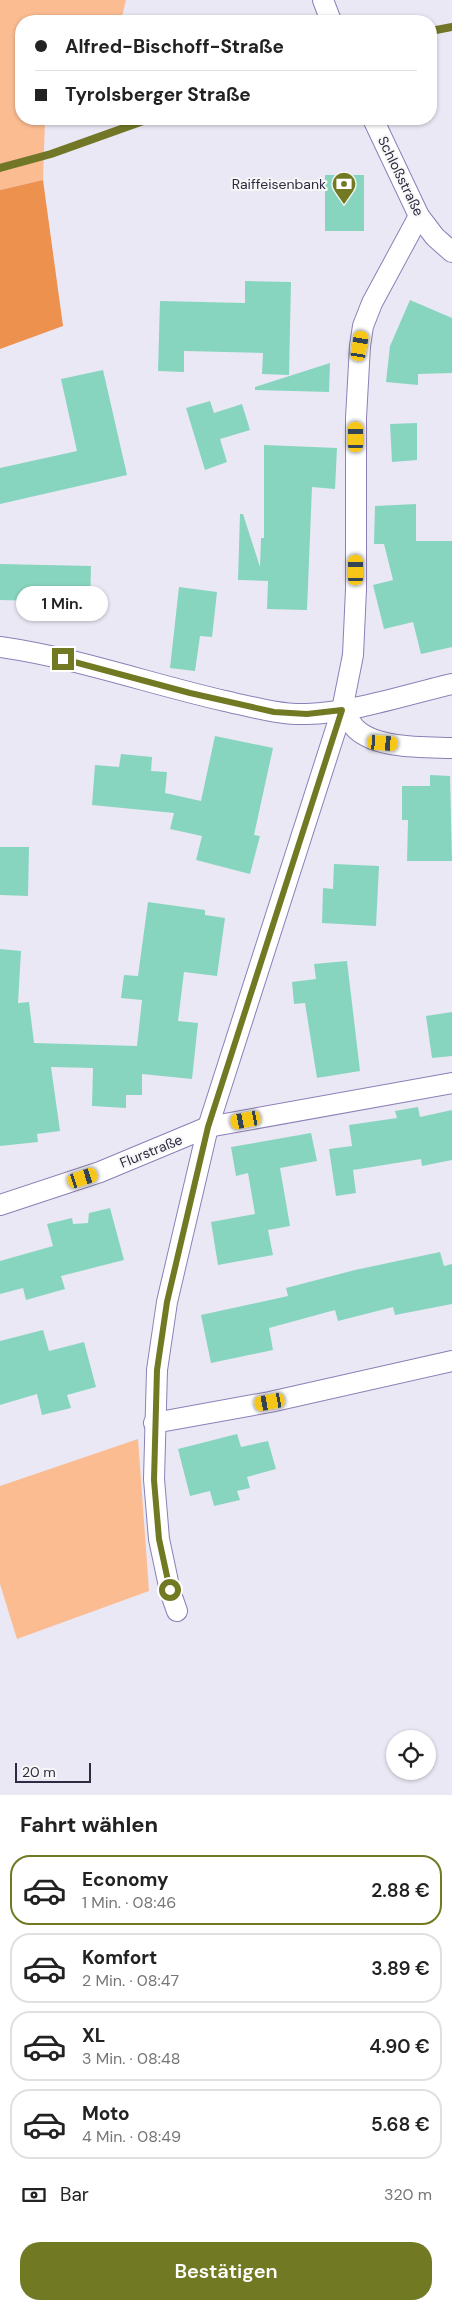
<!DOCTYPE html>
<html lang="de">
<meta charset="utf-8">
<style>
body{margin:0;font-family:"DM Sans",sans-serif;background:#f6f6f6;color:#222;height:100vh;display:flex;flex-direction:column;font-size:19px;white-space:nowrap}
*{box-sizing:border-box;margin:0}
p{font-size:16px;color:#767676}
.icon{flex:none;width:28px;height:28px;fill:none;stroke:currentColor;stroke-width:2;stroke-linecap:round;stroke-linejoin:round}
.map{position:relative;height:1795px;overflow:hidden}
.panel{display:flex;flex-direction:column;background:#fff;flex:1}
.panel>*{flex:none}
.banner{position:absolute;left:15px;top:15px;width:422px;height:110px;border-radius:20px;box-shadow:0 1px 4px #0004;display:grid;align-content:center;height:110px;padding:0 20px;background:#fff}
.fabs{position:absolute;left:386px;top:1730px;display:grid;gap:10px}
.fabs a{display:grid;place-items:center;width:50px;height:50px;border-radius:50%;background:#fff;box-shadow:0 1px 4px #0004;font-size:25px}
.scale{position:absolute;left:15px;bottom:12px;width:76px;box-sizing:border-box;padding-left:5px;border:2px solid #2f2a41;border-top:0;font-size:14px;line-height:18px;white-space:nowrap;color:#2f2a41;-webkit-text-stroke:4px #f7f7f7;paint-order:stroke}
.end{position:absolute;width:22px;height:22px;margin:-11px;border:6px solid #717923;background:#fff;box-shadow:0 0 0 2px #fff}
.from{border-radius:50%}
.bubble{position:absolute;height:35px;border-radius:18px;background:#fff;box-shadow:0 1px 4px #0004;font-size:16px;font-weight:600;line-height:35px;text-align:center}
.car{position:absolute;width:15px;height:30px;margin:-15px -8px;border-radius:6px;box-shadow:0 0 4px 1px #0007;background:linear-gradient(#f5c518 24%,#345 0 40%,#f5c518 0 76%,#345 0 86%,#f5c518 0)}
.banner b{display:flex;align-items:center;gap:18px;height:48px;font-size:19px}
.banner b+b{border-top:1px solid #e0e0e0}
.banner i{width:12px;height:12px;background:#222}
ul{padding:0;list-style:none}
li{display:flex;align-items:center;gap:15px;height:70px;margin:0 10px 8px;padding:0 10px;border:2px solid #e0e0e0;border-radius:20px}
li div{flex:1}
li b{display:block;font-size:19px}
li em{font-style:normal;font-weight:600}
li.active{border-color:#717923}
li>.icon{width:45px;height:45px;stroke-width:1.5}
h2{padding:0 20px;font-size:22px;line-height:60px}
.pay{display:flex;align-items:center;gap:12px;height:55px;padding:0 20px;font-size:19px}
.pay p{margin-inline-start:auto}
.cta{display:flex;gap:10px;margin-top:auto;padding:10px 20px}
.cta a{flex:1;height:58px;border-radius:20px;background:#717923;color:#fff;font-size:20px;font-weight:600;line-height:58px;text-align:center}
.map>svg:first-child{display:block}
</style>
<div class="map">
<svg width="452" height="1795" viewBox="0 0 452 1795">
<rect width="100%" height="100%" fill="#ebe8f5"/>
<!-- green -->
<g fill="#fbbc92">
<path d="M0,0H126L121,21H21V119H45L43,180L0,190Z"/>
<path d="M138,1439L149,1591L17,1639L0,1584V1486Z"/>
</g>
<!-- forest -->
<path fill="#ed914e" d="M43,180L63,326L0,349V190Z"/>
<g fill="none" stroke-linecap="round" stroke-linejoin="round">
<!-- stream -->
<g stroke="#717726" stroke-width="8">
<path d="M431,31L452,27"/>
<path d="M0,168L51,154L149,119"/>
</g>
</g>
<!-- building -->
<g fill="#87d5bf">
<rect x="325" y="175" width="39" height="56"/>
<path d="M245,281L291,282L289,375L262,374L263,353L184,351V372L158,371L160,301L245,303Z"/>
<path d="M410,300L452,318V373L418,374V385L386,382L390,346Z"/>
<path d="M330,363L329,392L255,390V387Z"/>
<path d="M103,370L127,475L0,504V468L77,451L61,379Z"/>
<path d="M210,401L214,413L242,404L250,430L220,439L227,462L205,470L186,408Z"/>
<path d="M417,423V460L392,462L390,424Z"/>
<path d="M264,445L337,448L335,489L312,487L307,610L267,609L268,581L238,580L240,514H243L260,567L261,538H264Z"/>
<path d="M416,504V541H452V647L421,654L413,622L384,629L373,585L393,580L384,544H374L375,506Z"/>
<path d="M0,564L91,566L90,608L39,607V601L0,600Z"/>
<path d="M179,587L217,592L212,637L200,636L195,671L170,668Z"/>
<path d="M215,736L273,748L254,835L260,836L250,874L196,860L202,836L170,829L174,813L92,805L95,765L119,767L121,754L152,757L151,771L167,772L165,793L201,801Z"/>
<path d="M430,775L450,776L452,861H407L408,820H402V786H430Z"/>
<path d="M0,847H29L28,896L0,895Z"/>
<path d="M334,864L379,866L376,926L322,923L323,888L333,889Z"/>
<path d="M148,902L205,910V915L225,918L217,976L184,972L178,1021L198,1023L192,1079L142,1074V1095H126V1108L92,1106L93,1068L51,1067L60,1131L37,1134L38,1142L0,1146V949L21,951L18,1003L29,1002L34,1043L137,1046L142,1000L121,998L124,975L138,976Z"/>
<path d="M347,961L360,1071L317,1078L305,1003L294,1004L292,982L316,979L314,964Z"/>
<path d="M452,1012V1056L432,1058L426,1016Z"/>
<path d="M418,1107L420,1117L452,1110V1160L422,1166L421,1159L353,1170L356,1193L336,1196L329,1149L352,1146L349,1125L397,1118L395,1111Z"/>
<path d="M311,1133L317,1161L280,1168L290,1226L268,1230L273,1255L218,1265L211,1222L255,1214L248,1173L236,1176L231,1147Z"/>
<path d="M110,1208L124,1260L61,1276L65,1289L26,1300L23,1288L0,1294V1261L53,1246L47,1224L72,1218L73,1224L88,1223L89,1213Z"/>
<path d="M440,1252L444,1266L452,1264V1304L395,1315L393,1307L338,1321L335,1310L269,1328L273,1350L211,1363L201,1315L288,1296L286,1288L355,1270Z"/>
<path d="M43,1330L49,1351L84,1342L96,1387L67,1395L71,1408L42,1415L37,1394L0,1405V1341Z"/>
<path d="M237,1434L241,1447L268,1441L276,1469L247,1477L250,1488L237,1491L240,1500L214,1506L210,1491L190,1496L178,1449Z"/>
</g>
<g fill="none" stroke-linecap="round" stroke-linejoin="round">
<defs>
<g id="minor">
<path d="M323,0L331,21"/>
<path d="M373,119L419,216L435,237L452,252"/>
<path d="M0,647C77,658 150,684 225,701C252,707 280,715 307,714C351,713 409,694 452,684"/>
<path d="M342,710C347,716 351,724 356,729C377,749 424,747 452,748"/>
<path d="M0,1205L100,1172L208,1127L452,1083"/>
<path d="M154,1423L270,1402L452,1361"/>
<path d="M177,1611L170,1591L159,1539L154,1479L157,1370L167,1302L208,1127L342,710L353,655L356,589V418L360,346L363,326L372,303L419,216"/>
</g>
</defs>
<!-- minor casing -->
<use href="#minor" stroke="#8c7fb7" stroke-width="22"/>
<!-- minor -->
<use href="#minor" stroke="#fff" stroke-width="20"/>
</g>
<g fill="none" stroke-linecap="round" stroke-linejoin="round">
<!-- route -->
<path stroke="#717923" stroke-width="6" d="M63,659L190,693L274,712L307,714L342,710L208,1127L167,1302L157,1370L154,1480L159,1539L170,1590"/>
</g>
<!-- icons -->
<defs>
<symbol id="bank-pin" viewBox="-11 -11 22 30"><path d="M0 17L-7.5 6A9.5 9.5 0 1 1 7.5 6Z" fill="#717923" stroke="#f7f7f7"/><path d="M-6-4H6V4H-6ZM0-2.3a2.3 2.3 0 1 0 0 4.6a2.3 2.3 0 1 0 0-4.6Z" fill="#fff"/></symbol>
</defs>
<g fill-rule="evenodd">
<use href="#bank-pin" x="330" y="170" width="28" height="38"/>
</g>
<g text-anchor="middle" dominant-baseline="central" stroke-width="4" stroke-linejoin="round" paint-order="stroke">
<!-- street labels -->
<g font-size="14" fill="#2f2a41" stroke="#f7f7f7">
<text transform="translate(401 176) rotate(64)">Schloßstraße</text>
<text transform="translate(151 1151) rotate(-22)">Flurstraße</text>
</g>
<!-- poi labels -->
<g font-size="14" fill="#2f2a41" stroke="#f7f7f7" text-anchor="end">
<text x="326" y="184">Raiffeisenbank</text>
</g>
</g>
</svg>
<div class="fabs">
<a><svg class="icon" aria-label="locate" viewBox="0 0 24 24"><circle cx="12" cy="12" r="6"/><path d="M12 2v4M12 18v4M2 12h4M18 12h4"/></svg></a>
</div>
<div class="scale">20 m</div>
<i class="end from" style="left:170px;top:1590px"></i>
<i class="end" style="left:63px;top:659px"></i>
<div class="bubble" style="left:16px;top:586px;width:92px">1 Min.</div>
<i class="car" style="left:360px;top:346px;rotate:10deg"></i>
<i class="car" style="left:356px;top:437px;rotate:0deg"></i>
<i class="car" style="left:356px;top:570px;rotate:0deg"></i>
<i class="car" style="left:383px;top:743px;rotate:94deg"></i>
<i class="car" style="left:246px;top:1120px;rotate:259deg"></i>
<i class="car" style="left:83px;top:1178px;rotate:72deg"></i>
<i class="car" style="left:270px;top:1402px;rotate:260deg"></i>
<div class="banner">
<b><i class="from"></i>Alfred-Bischoff-Straße</b>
<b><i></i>Tyrolsberger Straße</b>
</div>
</div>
<section class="panel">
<h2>Fahrt wählen</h2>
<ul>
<li class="active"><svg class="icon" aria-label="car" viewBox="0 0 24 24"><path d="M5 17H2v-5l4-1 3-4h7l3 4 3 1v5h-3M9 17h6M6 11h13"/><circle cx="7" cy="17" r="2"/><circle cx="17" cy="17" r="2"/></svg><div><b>Economy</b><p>1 Min. · 08:46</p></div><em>2.88 €</em></li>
<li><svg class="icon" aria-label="car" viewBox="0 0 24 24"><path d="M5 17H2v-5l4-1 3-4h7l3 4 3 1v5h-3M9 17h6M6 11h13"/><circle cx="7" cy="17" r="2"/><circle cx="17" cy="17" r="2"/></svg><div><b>Komfort</b><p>2 Min. · 08:47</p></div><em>3.89 €</em></li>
<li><svg class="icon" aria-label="car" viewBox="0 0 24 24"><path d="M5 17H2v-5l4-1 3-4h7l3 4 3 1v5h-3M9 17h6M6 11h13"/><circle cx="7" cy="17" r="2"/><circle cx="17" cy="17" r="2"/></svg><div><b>XL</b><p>3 Min. · 08:48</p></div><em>4.90 €</em></li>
<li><svg class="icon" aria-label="car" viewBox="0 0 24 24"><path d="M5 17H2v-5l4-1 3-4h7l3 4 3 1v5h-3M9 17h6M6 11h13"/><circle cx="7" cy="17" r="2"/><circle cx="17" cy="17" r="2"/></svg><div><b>Moto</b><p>4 Min. · 08:49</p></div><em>5.68 €</em></li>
</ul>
<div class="pay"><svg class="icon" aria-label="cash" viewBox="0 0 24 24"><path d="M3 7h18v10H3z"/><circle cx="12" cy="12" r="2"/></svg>Bar<p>320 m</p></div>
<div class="cta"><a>Bestätigen</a></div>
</section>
